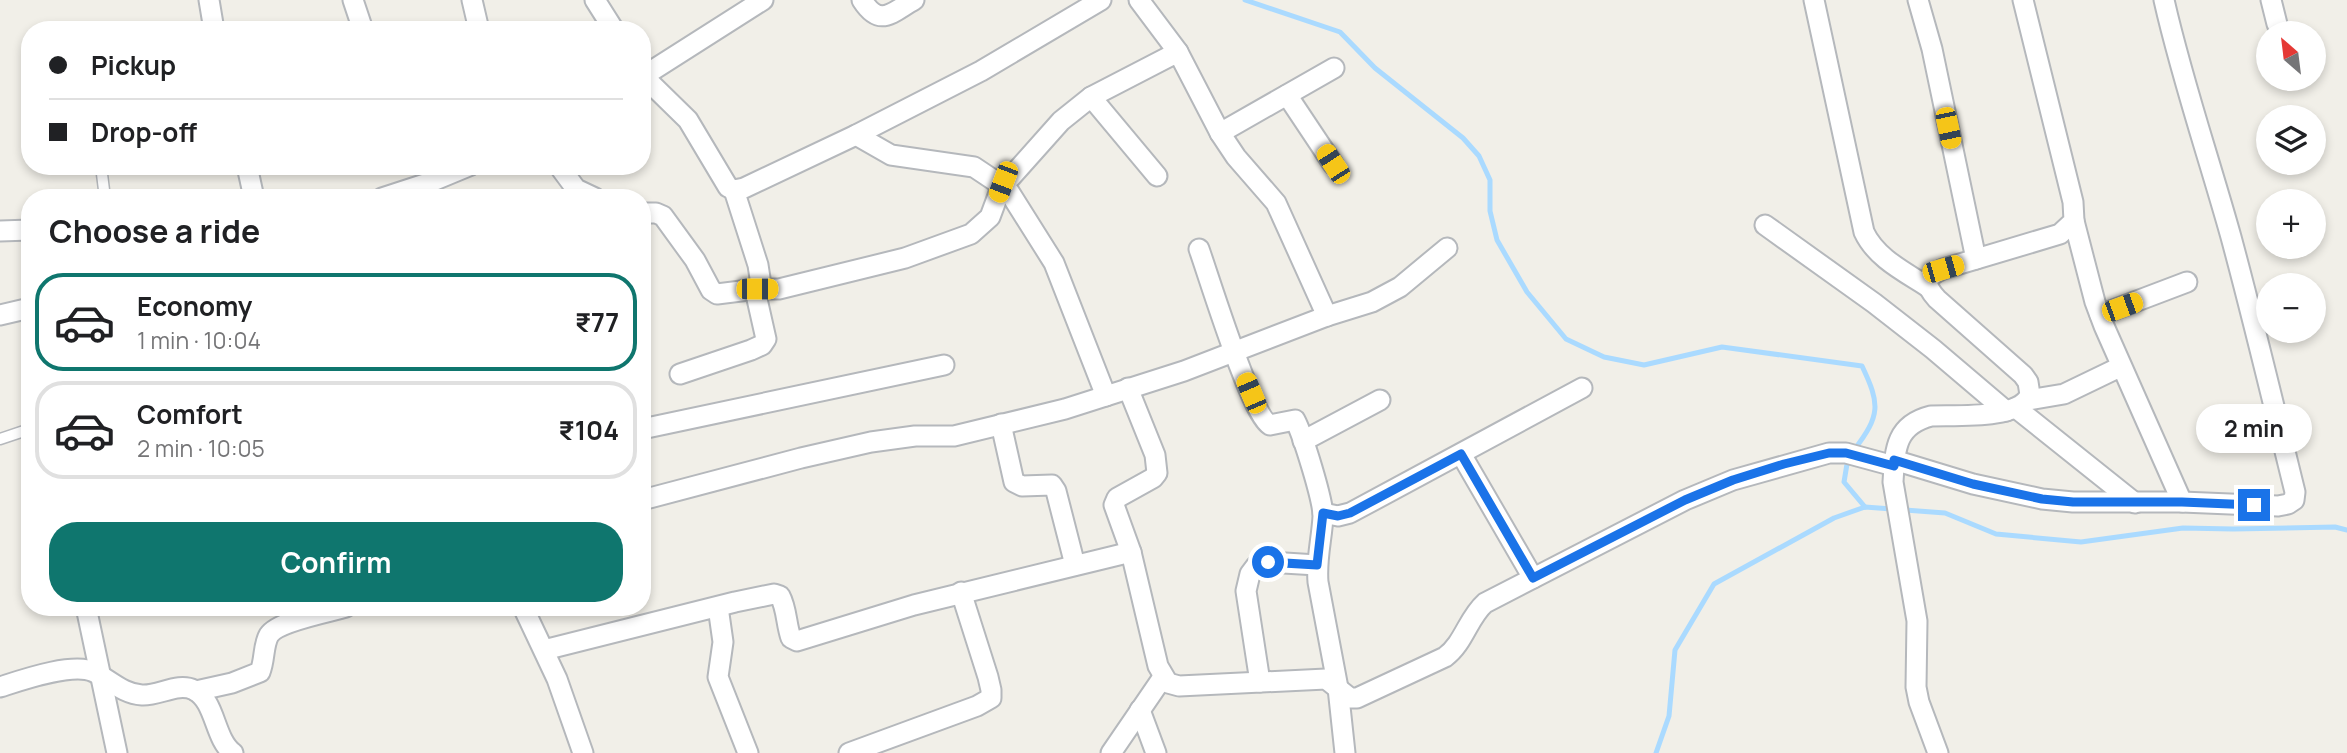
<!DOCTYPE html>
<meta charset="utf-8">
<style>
body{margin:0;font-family:Manrope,sans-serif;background:#f2f2f2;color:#202124;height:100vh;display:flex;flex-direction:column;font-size:26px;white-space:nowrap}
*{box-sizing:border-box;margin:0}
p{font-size:23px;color:#757577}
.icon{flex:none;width:38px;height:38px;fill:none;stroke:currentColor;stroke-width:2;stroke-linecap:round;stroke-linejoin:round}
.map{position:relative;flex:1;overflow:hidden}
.sheet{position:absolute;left:21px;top:189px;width:630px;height:427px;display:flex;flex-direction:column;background:#fff;border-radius:28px;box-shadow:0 4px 10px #0003}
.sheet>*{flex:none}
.guide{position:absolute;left:21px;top:21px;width:630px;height:154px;border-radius:28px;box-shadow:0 4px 10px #0003;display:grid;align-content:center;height:154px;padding:0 28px;background:#fff}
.needle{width:46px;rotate:332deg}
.fabs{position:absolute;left:2256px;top:21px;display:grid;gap:14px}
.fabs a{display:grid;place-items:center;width:70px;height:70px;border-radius:50%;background:#fff;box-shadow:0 4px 10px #0003;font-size:35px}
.end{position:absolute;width:32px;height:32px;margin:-16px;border:9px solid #1a73e8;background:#fff;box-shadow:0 0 0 4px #fff}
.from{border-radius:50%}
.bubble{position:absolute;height:49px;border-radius:24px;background:#fff;box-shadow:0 4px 10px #0003;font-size:23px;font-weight:700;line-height:49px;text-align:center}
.car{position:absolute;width:21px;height:42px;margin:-21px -10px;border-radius:9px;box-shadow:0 0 5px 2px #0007;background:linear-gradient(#f5c518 24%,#345 0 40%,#f5c518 0 76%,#345 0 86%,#f5c518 0)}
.guide b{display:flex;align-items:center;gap:24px;height:66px;font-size:26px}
.guide b+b{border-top:2px solid #e0e0e0}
.guide i{width:18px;height:18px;background:#202124}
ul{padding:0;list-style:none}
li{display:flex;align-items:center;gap:21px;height:98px;margin:0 14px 10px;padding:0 14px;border:4px solid #e0e0e0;border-radius:28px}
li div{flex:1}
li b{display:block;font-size:26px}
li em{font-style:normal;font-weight:700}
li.active{border-color:#0f766e}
li>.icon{width:63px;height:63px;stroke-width:1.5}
h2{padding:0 28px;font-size:32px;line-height:84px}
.cta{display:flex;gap:14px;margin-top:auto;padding:14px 28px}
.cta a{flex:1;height:80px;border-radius:28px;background:#0f766e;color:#fff;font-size:28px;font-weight:700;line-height:80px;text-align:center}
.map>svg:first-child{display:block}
</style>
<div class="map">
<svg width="2347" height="753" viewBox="0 0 2347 753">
<rect width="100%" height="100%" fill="#f1efe8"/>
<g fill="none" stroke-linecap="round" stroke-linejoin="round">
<!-- stream -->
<g stroke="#aadaff" stroke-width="5">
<path d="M1245,0L1340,32L1375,68L1463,138L1479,156L1490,180V211L1497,240L1527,292L1566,339L1604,357L1644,365L1722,347L1862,366C1880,404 1881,415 1854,450"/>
<path d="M1848,458L1844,482L1865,507"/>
<path d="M1656,753L1669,716L1675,650L1714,584L1834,518L1865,507L1945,513L1996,534L2081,542L2183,528L2233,529L2335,527L2347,530"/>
</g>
<defs>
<g id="service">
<path d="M101,166L105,198"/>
<path d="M0,439L30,429"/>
</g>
<g id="minor">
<path d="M209,0L214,30"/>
<path d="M353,0L363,30"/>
<path d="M472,0L479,30"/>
<path d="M595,0L614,30"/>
<path d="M862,0C880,28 891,13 914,0"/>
<path d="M1139,0L1178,52"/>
<path d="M1814,0L1864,232C1876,258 1905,272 1928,287"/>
<path d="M1918,0L1932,49L1976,259"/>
<path d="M2271,0L2277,24"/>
<path d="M642,75L688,120L728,187L734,190L744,188L856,135L981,71L1101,0"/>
<path d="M642,77L763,0"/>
<path d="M1287,95L1333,164"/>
<path d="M1091,97L1157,176"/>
<path d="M1220,133L1334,68"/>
<path d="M856,135L891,155L974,167L995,181L1003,182L1011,177L1061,121L1091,97L1178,52L1220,133L1236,157L1276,203L1327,316"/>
<path d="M247,166L254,198"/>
<path d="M559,166L576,189L595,198"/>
<path d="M1003,182L1054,263L1106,396"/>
<path d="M382,198L428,183L469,166"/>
<path d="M642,213H656L663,216L695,260L711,290L717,294L757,289H779L905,258L971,234L990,217L1003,182"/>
<path d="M2074,221L2095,302L2104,326L2182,502"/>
<path d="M1765,225L1874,303L1933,349L2006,411"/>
<path d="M0,231L30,230"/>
<path d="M1199,249C1209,277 1251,415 1270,425L1295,420C1303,435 1323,500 1323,516C1322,538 1316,559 1318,582L1338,688L1345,753"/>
<path d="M0,315L30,308"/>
<path d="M2100,315L2187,282"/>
<path d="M680,374L751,350L762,345L766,339L757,299L760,278L758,265L734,190"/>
<path d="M1128,388L1155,455L1157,473L1153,478L1117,498L1114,505L1131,552L1158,666L1168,683L1179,686L1326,679L1350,698H1357L1445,657C1464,643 1468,618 1485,603L1685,500L1733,480L1829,453H1846L1894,466"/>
<path d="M2028,400L2064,394L2120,367"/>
<path d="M2016,408L2135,503"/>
<path d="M1001,424L1014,482L1022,486L1052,485L1056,491L1075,565"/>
<path d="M642,429L944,365"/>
<path d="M1303,441L1380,400"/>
<path d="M1461,454L1533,578"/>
<path d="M1894,460L1973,484L2042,499L2073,502H2182L2278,506L2288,504L2294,500L2295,492C2274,407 2254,322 2231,237C2209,158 2182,80 2164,0"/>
<path d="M642,500L801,458L871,442L915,436H954L1065,409L1184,371L1327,316L1372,302L1400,287L1447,248"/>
<path d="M1323,513L1338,516L1350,513L1582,388"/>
<path d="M86,607L117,753"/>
<path d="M523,607L557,679L583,753"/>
<path d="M718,607L723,642L718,677L748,753"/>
<path d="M544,650L735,602L774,594L780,596C787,609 786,624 791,638L797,641L914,605L1131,552"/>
<path d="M1260,682L1246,591L1250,574L1256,566L1268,562L1317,565"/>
<path d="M0,687C22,680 73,662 94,672C110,680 123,694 142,695C159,696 178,682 194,690C216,701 214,739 233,753"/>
<path d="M196,691L232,683L260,672C265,660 263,645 269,635C278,621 330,612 346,607"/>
<path d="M1140,710L1156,753"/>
<path d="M849,753L977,706L991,698V690L988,677L961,592"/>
<path d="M1111,753L1163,677"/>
<path d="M1938,753L1919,702L1916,687L1917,621L1893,482C1895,450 1895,425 1931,416C1956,415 2018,420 2030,395L2028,382L2023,375L1937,299C1923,284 1925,277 1943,269L2060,234L2074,221L2073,202L2023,0"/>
</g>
</defs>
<!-- service casing -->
<use href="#service" stroke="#b5b8bc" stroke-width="13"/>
<!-- minor casing -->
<use href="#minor" stroke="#b5b8bc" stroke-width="23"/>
<!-- service -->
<use href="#service" stroke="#fff" stroke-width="10"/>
<!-- minor -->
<use href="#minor" stroke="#fff" stroke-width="19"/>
</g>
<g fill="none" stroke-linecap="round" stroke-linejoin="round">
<!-- route -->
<path stroke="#1a73e8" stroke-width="9" d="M1268,562L1317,565L1323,513L1338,516L1350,513L1461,454L1533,578L1685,500L1733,480L1784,464L1829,453H1846L1894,466V460L1973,484L2042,499L2073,502H2182L2254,505"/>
</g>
</svg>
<div class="fabs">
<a><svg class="needle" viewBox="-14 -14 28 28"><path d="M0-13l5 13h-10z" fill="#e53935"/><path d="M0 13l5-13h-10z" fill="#757577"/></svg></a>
<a><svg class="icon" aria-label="layers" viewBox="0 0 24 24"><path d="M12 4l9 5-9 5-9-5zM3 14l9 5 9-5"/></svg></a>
<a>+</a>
<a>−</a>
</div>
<i class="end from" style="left:1268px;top:562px"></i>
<i class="end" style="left:2254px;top:505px"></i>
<div class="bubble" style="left:2196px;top:404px;width:116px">2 min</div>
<i class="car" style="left:1948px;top:128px;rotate:168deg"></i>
<i class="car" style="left:1333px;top:164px;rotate:327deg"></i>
<i class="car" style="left:1003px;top:182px;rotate:201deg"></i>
<i class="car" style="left:1943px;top:269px;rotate:74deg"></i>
<i class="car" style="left:757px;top:289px;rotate:90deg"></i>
<i class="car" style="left:2122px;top:307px;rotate:70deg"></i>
<i class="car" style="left:1251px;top:393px;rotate:337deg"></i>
<div class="guide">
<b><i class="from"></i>Pickup</b>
<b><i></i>Drop-off</b>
</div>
<section class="sheet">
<h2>Choose a ride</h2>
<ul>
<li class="active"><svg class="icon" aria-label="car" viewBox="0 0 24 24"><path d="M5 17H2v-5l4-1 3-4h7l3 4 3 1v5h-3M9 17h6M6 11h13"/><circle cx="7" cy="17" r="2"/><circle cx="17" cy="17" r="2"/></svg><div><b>Economy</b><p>1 min · 10:04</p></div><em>₹77</em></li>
<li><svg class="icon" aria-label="car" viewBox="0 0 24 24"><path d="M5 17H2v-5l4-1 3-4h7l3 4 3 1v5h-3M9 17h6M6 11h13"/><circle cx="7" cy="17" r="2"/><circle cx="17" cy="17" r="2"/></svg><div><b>Comfort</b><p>2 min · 10:05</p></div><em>₹104</em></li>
</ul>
<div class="cta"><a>Confirm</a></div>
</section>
</div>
